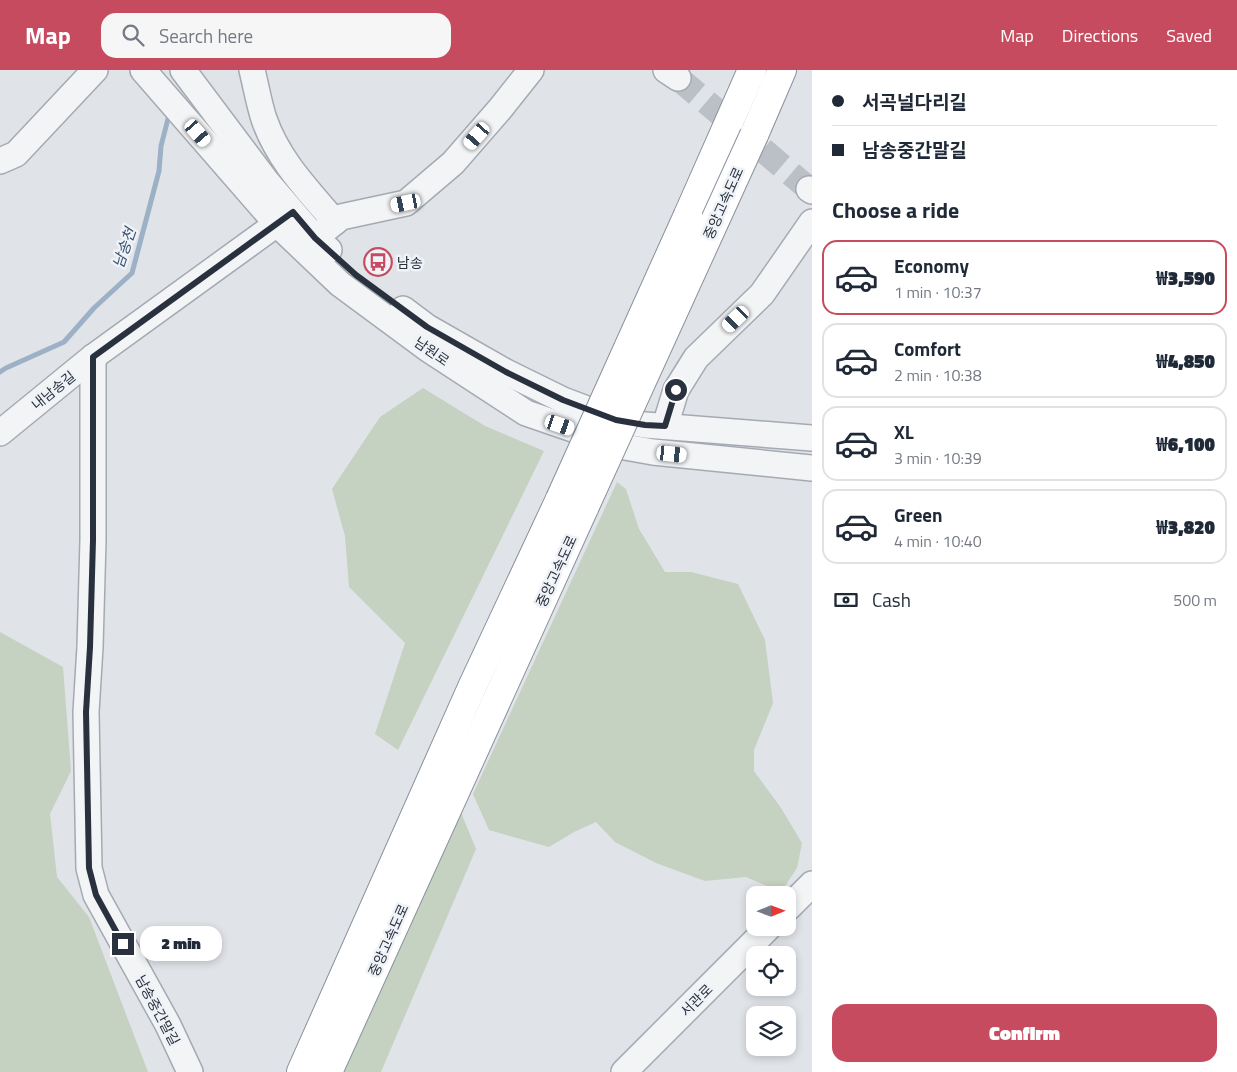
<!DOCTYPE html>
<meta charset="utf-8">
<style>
body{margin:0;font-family:"Titillium Web","Noto Sans KR",sans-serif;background:#f6f6f7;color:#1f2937;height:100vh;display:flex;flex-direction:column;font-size:19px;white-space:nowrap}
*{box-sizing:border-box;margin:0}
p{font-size:16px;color:#747a83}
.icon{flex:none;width:28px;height:28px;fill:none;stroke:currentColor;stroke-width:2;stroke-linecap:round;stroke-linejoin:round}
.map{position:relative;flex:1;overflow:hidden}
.panel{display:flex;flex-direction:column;background:#fff;width:425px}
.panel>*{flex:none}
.banner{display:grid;align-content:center;height:110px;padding:0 20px;background:#fff}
.needle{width:32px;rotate:89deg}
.tools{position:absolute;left:746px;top:816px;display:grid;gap:10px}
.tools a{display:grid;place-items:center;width:50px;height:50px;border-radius:10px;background:#fff;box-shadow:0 2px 8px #0003;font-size:25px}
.end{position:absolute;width:22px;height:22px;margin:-11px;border:6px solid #29313e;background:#fff;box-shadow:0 0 0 2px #fff}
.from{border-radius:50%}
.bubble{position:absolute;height:35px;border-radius:15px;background:#fff;box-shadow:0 2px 8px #0003;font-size:16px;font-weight:800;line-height:35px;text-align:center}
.car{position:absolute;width:15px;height:30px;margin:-15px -8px;border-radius:6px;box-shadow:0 0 4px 1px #0007;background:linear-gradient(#fff 24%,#345 0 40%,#fff 0 76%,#345 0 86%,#fff 0)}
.banner b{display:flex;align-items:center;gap:18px;height:48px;font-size:19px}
.banner b+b{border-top:1px solid #e0e1e3}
.banner i{width:12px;height:12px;background:#1f2937}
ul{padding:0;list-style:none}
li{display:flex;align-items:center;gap:15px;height:75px;margin:0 10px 8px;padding:0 10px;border:2px solid #e0e1e3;border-radius:15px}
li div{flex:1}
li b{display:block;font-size:19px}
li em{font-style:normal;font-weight:800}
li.selected{border-color:#c64b5f}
li>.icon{width:45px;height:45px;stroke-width:1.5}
h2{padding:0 20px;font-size:22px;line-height:60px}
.pay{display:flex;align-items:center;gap:12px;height:55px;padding:0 20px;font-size:19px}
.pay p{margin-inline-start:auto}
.action{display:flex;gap:10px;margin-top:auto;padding:10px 20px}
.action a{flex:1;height:58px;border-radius:15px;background:#c64b5f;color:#fff;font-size:20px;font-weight:800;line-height:58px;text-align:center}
header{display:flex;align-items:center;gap:30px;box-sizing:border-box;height:70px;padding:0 25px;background:#c64b5f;color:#fff}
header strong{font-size:24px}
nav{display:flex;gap:28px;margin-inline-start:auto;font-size:18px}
.search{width:350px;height:45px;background:#f6f6f7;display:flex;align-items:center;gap:12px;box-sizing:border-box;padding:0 18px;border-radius:15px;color:#747a83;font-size:19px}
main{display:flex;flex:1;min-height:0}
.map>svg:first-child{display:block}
</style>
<header>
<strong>Map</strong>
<div class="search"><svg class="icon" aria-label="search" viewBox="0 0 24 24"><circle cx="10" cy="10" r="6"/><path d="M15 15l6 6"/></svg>Search here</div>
<nav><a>Map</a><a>Directions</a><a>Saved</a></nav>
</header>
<main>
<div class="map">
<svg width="812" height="1002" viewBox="0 0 812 1002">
<rect width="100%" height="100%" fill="#e0e3e8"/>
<!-- green -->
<g fill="#c5d1c1">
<path d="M423,318L485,356L544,381L398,680L375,664L405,573L349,517L345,466L332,419L380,347Z"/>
<path d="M617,412L626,419L639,459L665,502H691L738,514L765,570L773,633L754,680V701L781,738L802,773L797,798L781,822L746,807L705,811L656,793L615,772L596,752L574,762L549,777L489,760L473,724Z"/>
<path d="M0,562L63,597L71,701L50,744L57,807L89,847L148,1002H0Z"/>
<path d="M450,716L476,779L381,1002H316Z"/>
</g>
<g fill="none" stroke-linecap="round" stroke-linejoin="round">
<!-- stream -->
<path stroke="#9cb1c6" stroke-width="5" d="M0,302L6,298L64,272L94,238L132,203L159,101L161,76L170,41"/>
<!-- minor-tunnel -->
<path stroke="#bbbfc6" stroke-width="25" stroke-dasharray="25 12" stroke-linecap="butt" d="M678,8L809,119"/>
<defs>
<g id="minor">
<path d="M143,0L277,154L340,214L428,279L526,343L625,377L653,382L812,398"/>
<path d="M183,0L267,112L315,168L329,180"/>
<path d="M252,0C256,16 259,34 264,49C278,90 308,120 335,152"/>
<path d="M666,0L678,8"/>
<path d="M0,91L16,84L95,0"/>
<path d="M809,119L812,121"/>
<path d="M315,168L341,147L406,133L453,93L500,39L531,0"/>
<path d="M403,239L427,257L506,302L563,330L616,350L645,355L812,368"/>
<path d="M93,287V470L90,577L86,642L89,798L96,825L168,955L190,1002"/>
<path d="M665,356L676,320L696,288L762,224L812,152"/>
<path d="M0,363L93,287L289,145"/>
<path d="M788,838L812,814"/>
<path d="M624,1002L768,858"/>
</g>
<g id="highway">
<path d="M754,65L782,0"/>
<path d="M688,145L752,0"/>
<path d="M301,1002L473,615L560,429"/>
<path d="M328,1002L585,436"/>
</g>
</defs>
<!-- minor casing -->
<use href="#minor" stroke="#a5aab2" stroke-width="28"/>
<!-- highway casing -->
<use href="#highway" stroke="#88919e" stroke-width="30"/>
<!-- minor -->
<use href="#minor" stroke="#f2f4f6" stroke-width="25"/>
<!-- highway -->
<use href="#highway" stroke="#fff" stroke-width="28"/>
<defs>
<g id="highway-bridge">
<path d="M560,429L688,145"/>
<path d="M585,436L754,65"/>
</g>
</defs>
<!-- highway-bridge casing -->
<use href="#highway-bridge" stroke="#88919e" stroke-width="30" stroke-linecap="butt"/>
<!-- highway-bridge -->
<use href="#highway-bridge" stroke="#fff" stroke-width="28"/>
</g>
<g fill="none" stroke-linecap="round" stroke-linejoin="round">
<!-- route -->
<path stroke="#29313e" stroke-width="6" d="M123,874L96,825L89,798L86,642L90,577L93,470V287L293,142L315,168L356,205L427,257L506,302L563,330L616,350L645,355L665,356L676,320"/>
</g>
<!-- icons -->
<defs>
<symbol id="bus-ring" viewBox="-11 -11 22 22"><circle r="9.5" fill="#eff2f6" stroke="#c64b5f" stroke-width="1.5"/><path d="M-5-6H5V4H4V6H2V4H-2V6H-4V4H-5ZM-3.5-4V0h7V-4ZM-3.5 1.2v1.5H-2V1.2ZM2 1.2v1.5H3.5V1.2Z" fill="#c64b5f"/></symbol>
</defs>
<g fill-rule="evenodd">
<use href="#bus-ring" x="362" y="176" width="32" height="32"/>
</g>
<g text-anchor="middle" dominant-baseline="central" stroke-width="5" stroke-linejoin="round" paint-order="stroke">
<!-- street labels -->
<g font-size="14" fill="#29313e" stroke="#eff2f6">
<text transform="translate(723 133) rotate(-66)">중앙고속도로</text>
<text transform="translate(432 281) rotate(35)">남원로</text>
<text transform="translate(53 320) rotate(-39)">내남송길</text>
<text transform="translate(556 501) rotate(-65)">중앙고속도로</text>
<text transform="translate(388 870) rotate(-66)">중앙고속도로</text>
<text transform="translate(696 930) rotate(-45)">서관로</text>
<text transform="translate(158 940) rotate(62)">남송중간말길</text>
</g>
<!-- poi labels -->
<g font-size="14" fill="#29313e" stroke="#eff2f6" text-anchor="start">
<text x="397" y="192">남송</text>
</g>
<!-- water labels -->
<g font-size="15" font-style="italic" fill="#365070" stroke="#eff2f6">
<text transform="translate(124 178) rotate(-71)">남송천</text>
</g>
</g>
</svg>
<div class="tools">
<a><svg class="needle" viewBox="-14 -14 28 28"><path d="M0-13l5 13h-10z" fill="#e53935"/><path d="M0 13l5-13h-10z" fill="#747a83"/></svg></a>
<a><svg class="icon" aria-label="locate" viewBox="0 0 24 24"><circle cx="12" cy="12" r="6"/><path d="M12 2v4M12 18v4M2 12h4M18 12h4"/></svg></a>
<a><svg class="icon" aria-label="layers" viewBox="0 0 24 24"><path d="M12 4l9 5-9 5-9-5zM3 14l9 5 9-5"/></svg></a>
</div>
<i class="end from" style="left:676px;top:320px"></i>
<i class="end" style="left:123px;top:874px"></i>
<div class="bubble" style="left:140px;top:856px;width:82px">2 min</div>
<i class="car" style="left:198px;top:63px;rotate:139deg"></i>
<i class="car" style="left:477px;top:66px;rotate:221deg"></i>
<i class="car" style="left:406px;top:133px;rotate:258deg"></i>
<i class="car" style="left:736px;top:249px;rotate:226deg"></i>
<i class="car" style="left:560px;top:355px;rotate:109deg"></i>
<i class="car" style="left:672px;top:384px;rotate:96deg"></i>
</div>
<section class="panel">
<div class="banner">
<b><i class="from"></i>서곡널다리길</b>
<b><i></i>남송중간말길</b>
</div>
<h2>Choose a ride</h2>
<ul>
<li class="selected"><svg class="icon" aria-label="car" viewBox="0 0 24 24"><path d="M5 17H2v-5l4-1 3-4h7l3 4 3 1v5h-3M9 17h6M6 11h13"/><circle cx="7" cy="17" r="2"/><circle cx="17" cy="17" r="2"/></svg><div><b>Economy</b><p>1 min · 10:37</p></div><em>₩3,590</em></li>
<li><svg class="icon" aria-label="car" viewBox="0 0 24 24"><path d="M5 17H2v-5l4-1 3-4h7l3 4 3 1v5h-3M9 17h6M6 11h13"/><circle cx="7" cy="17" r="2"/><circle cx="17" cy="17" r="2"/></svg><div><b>Comfort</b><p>2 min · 10:38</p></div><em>₩4,850</em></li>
<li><svg class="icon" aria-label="car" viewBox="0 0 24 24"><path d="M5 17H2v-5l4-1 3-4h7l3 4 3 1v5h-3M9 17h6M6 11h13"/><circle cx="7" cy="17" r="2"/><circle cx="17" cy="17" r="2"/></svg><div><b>XL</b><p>3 min · 10:39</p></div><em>₩6,100</em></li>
<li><svg class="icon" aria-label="car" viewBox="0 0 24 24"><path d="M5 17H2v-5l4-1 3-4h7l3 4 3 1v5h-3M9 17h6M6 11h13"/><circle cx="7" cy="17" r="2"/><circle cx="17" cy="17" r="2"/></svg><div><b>Green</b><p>4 min · 10:40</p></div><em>₩3,820</em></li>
</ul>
<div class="pay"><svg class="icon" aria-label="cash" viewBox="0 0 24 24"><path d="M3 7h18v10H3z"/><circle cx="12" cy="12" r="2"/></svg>Cash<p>500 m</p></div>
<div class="action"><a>Confirm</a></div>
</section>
</main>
